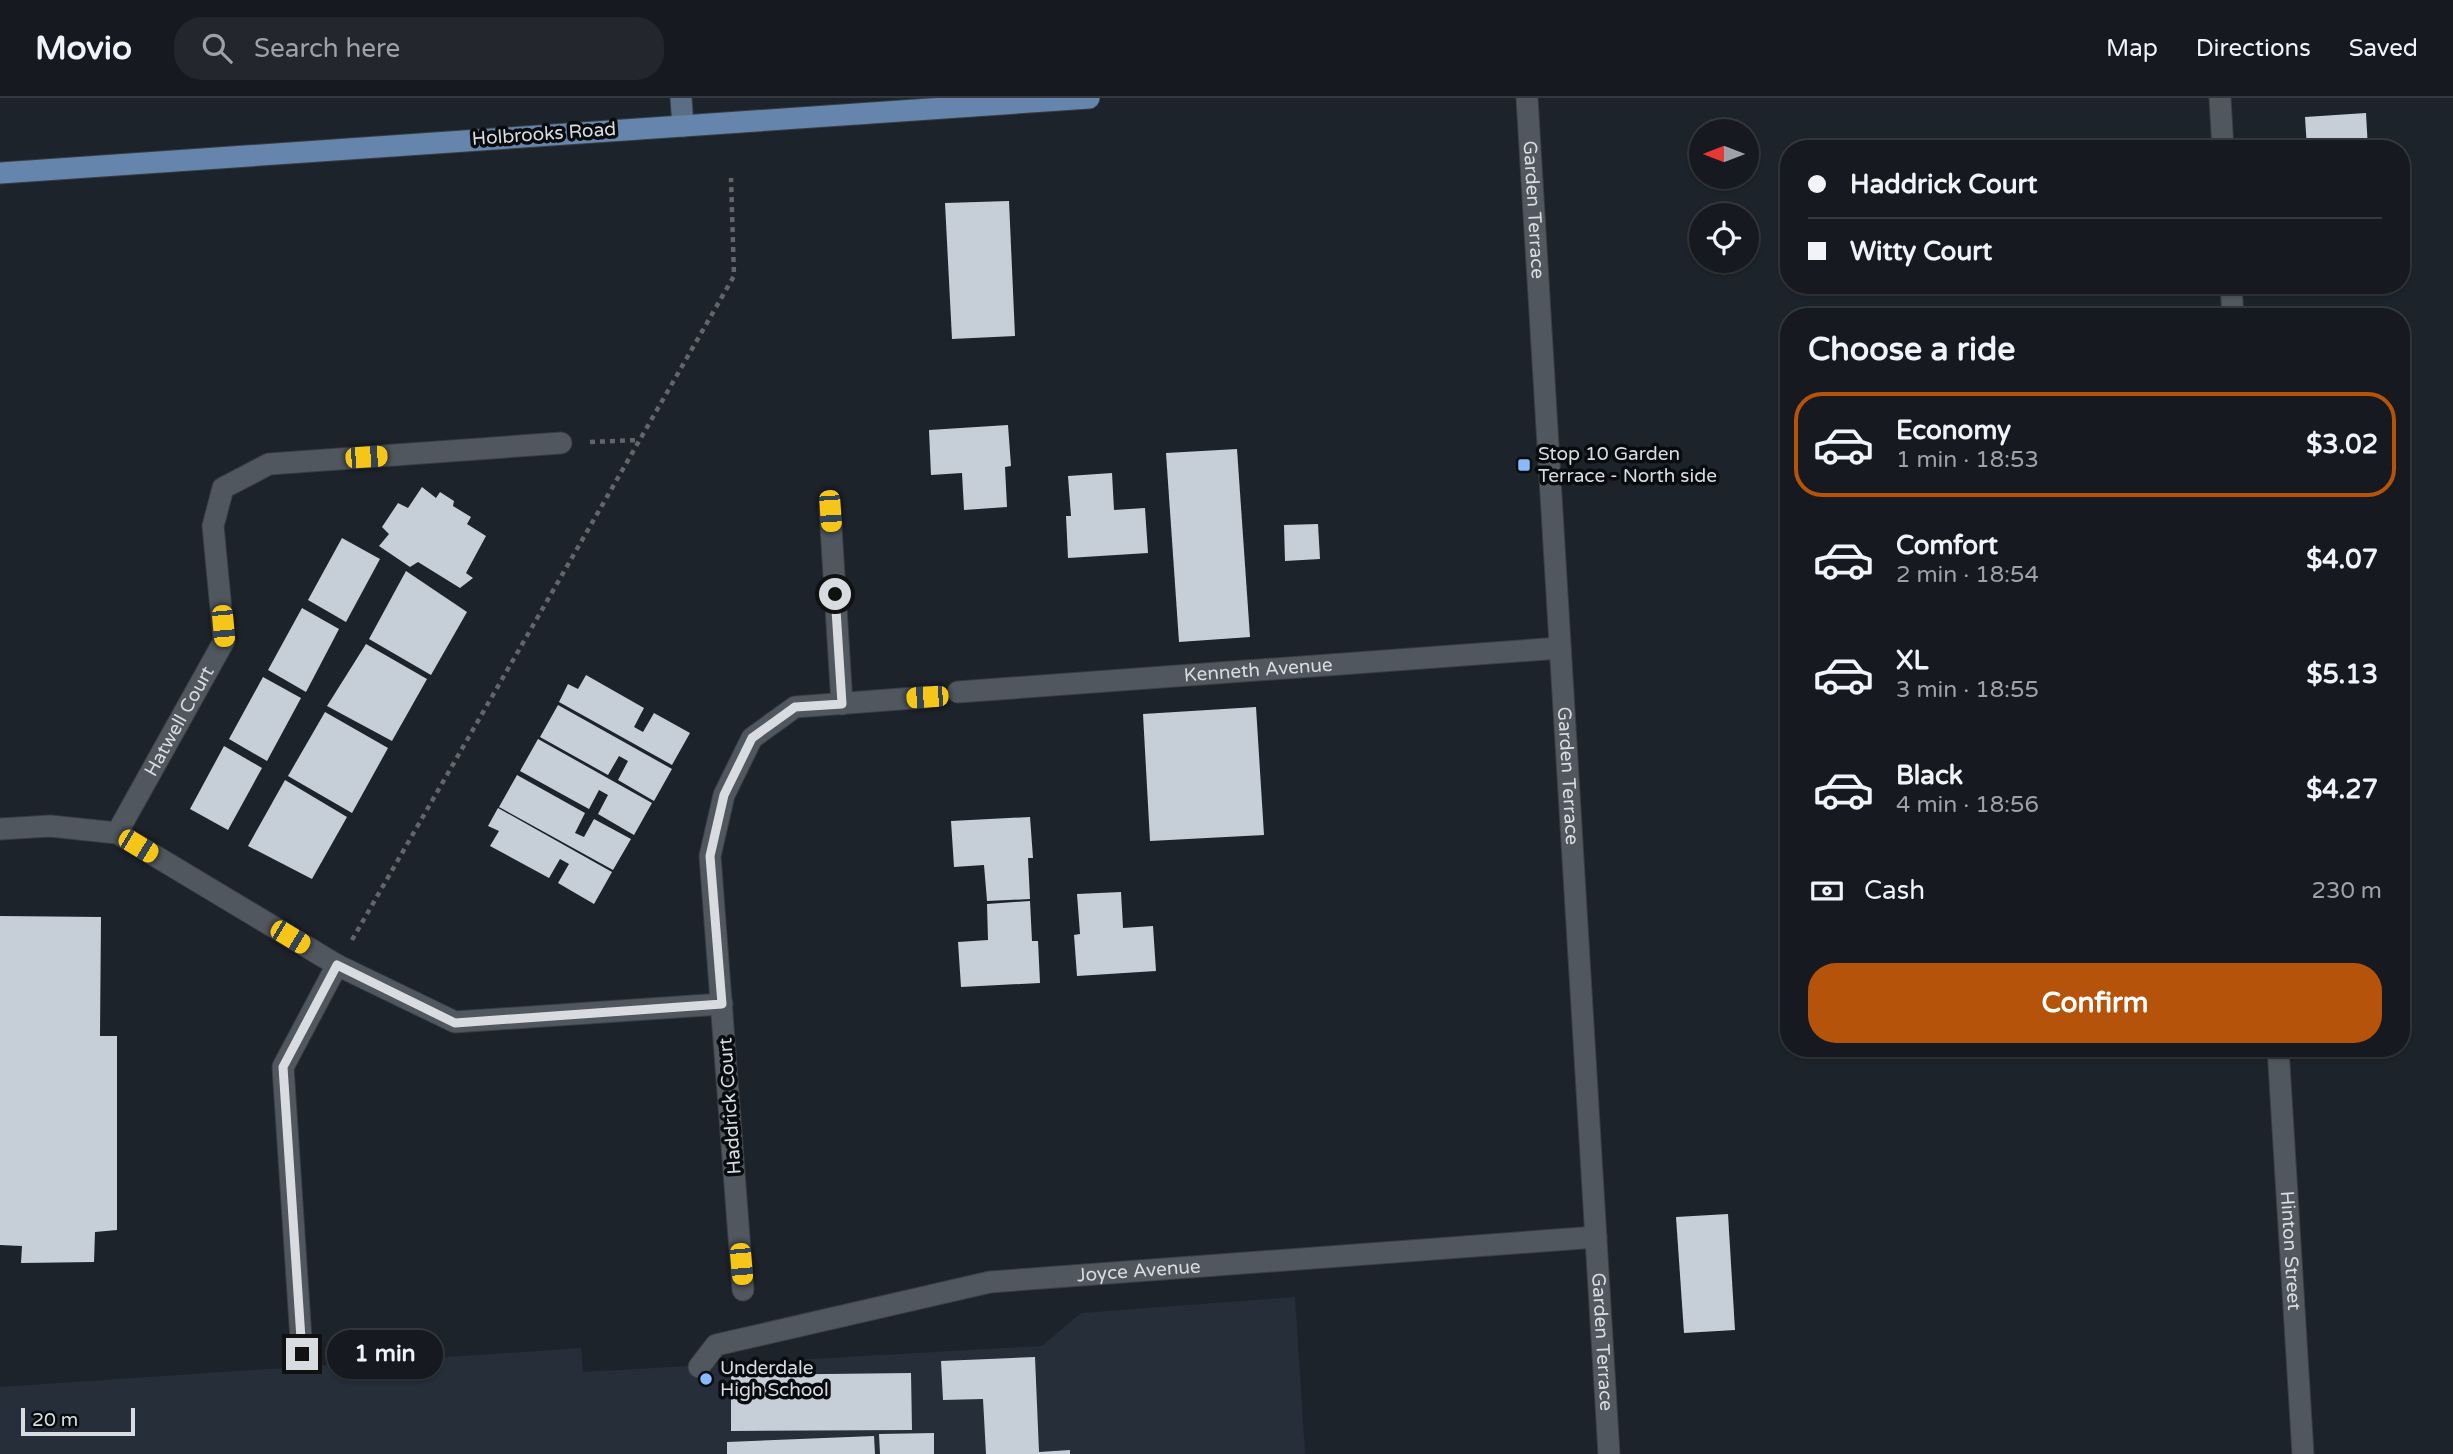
<!DOCTYPE html>
<meta charset="utf-8">
<style>
body{margin:0;font-family:"Varela Round",sans-serif;background:#23272d;color:#f1f3f6;height:100vh;display:flex;flex-direction:column;font-size:26px;white-space:nowrap}
*{box-sizing:border-box;margin:0}
p{font-size:23px;color:#9ea1a5}
.icon{flex:none;width:38px;height:38px;fill:none;stroke:currentColor;stroke-width:2;stroke-linecap:round;stroke-linejoin:round}
.map{position:relative;flex:1;overflow:hidden}
.sheet{position:absolute;left:1780px;top:210px;width:630px;height:749px;display:flex;flex-direction:column;background:#161a20;border-radius:28px;box-shadow:0 2px 5px #0004,0 0 0 2px #35383e}
.sheet>*{flex:none}
.top-card{position:absolute;left:1780px;top:42px;width:630px;height:154px;border-radius:28px;box-shadow:0 2px 5px #0004,0 0 0 2px #35383e;display:grid;align-content:center;height:154px;padding:0 28px;background:#161a20}
.needle{width:46px;rotate:270deg}
.buttons{position:absolute;left:1689px;top:21px;display:grid;gap:14px}
.buttons a{display:grid;place-items:center;width:70px;height:70px;border-radius:50%;background:#161a20;box-shadow:0 2px 5px #0004,0 0 0 2px #35383e;font-size:35px}
.scale{position:absolute;left:21px;bottom:18px;width:114px;box-sizing:border-box;padding-left:7px;border:4px solid #d8dce1;border-top:0;font-size:19px;line-height:24px;white-space:nowrap;color:#d8dce1;-webkit-text-stroke:5px #090c0f;paint-order:stroke}
.end{position:absolute;width:32px;height:32px;margin:-16px;border:9px solid #d8dce1;background:#111;box-shadow:0 0 0 4px #111}
.from{border-radius:50%}
.bubble{position:absolute;height:49px;border-radius:24px;background:#161a20;box-shadow:0 2px 5px #0004,0 0 0 2px #35383e;font-size:23px;font-weight:800;line-height:49px;text-align:center}
.car{position:absolute;width:21px;height:42px;margin:-21px -10px;border-radius:9px;box-shadow:0 0 5px 2px #0007;background:linear-gradient(#f5c518 24%,#345 0 40%,#f5c518 0 76%,#345 0 86%,#f5c518 0)}
.top-card b{display:flex;align-items:center;gap:24px;height:66px;font-size:26px}
.top-card b+b{border-top:2px solid #35383e}
.top-card i{width:18px;height:18px;background:#f1f3f6}
ul{padding:0;list-style:none}
li{display:flex;align-items:center;gap:21px;height:105px;margin:0 14px 10px;padding:0 14px;border:4px solid transparent;border-radius:28px}
li div{flex:1}
li b{display:block;font-size:26px}
li em{font-style:normal;font-weight:800}
li.active{border-color:#b45309}
li>.icon{width:63px;height:63px;stroke-width:1.5}
h2{padding:0 28px;font-size:32px;line-height:84px}
.pay{display:flex;align-items:center;gap:18px;height:77px;padding:0 28px;font-size:26px}
.pay p{margin-inline-start:auto}
.action{display:flex;gap:14px;margin-top:auto;padding:14px 28px}
.action a{flex:1;height:80px;border-radius:28px;background:#b45309;color:#fff;font-size:28px;font-weight:800;line-height:80px;text-align:center}
header{display:flex;align-items:center;gap:42px;box-sizing:border-box;height:98px;padding:0 35px;background:#161a20;border-bottom:2px solid #35383e}
header strong{font-size:33px}
nav{display:flex;gap:38px;margin-inline-start:auto;font-size:24px}
.search{width:490px;height:63px;background:#23272d;display:flex;align-items:center;gap:18px;box-sizing:border-box;padding:0 24px;border-radius:28px;color:#9ea1a5;font-size:26px}
.map>svg:first-child{display:block}
</style>
<header>
<strong>Movio</strong>
<div class="search"><svg class="icon" aria-label="search" viewBox="0 0 24 24"><circle cx="10" cy="10" r="6"/><path d="M15 15l6 6"/></svg>Search here</div>
<nav><a>Map</a><a>Directions</a><a>Saved</a></nav>
</header>
<div class="map">
<svg width="2453" height="1356" viewBox="0 0 2453 1356">
<rect width="100%" height="100%" fill="#1d232a"/>
<!-- built -->
<path fill="#252e39" d="M1295,1199L1305,1356H0V1289L581,1250L583,1274L1042,1248L1081,1215Z"/>
<!-- building -->
<g fill="#c6ced8">
<path d="M2366,15L2368,51H2307L2305,19Z"/>
<path d="M1009,103L1015,238L952,241L945,105Z"/>
<path d="M1008,327L1011,368L1005,369L1007,409L964,412L962,375L931,377L929,332Z"/>
<path d="M1237,351L1250,539L1179,544L1166,355Z"/>
<path d="M1112,375L1114,412L1145,410L1148,455L1068,460L1066,418H1071L1068,378Z"/>
<path d="M422,389L436,400L440,394L454,403L453,408L471,419L467,426L486,438L466,475L473,480L460,490L418,464L410,469L379,448L389,436L382,429L398,405L408,410Z"/>
<path d="M1318,426L1320,461L1285,463L1284,427Z"/>
<path d="M342,440L380,461L346,524L308,502Z"/>
<path d="M406,473L467,514L431,577L369,541Z"/>
<path d="M302,510L339,531L306,594L268,572Z"/>
<path d="M366,546L427,581L392,643L327,608Z"/>
<path d="M586,577L644,610L634,629L643,634L654,615L690,635L672,667L559,604L568,586L578,591Z"/>
<path d="M263,579L301,600L267,663L229,641Z"/>
<path d="M558,607L672,671L654,703L618,682L628,663L619,658L608,677L540,639Z"/>
<path d="M1256,609L1264,737L1150,743L1143,616Z"/>
<path d="M325,614L388,650L352,715L288,678Z"/>
<path d="M538,641L652,705L634,737L598,716L608,697L599,692L589,711L520,673Z"/>
<path d="M224,648L262,670L228,732L190,711Z"/>
<path d="M517,677L585,715L575,735L584,739L594,721L631,741L613,772L499,709Z"/>
<path d="M285,682L347,719L312,781L248,748Z"/>
<path d="M498,710L612,774L594,806L558,785L569,766L560,761L549,780L490,748L499,733L488,728Z"/>
<path d="M1030,719L1033,760H1028L1030,801L987,803L984,767L954,769L951,723Z"/>
<path d="M1121,794L1123,830L1153,828L1156,873L1077,878L1074,837L1080,836L1077,796Z"/>
<path d="M1030,803L1032,843H1038L1040,885L961,889L958,844L988,842L987,806Z"/>
<path d="M0,818L101,819L100,938H117V1132L95,1134L94,1164L21,1165L22,1148L0,1147Z"/>
<path d="M1728,1116L1735,1232L1684,1235L1676,1119Z"/>
<path d="M1035,1259L1039,1354L1070,1352V1356H986L983,1301L943,1302L941,1263Z"/>
<path d="M911,1275L912,1332L731,1333V1277Z"/>
<path d="M934,1335V1356H880L879,1336Z"/>
<path d="M874,1338L875,1356H727V1344Z"/>
</g>
<g fill="none" stroke-linecap="round" stroke-linejoin="round">
<defs>
<g id="street">
<path id="s1" d="M1527,0L1609,1356"/>
<path d="M2220,0L2223,51"/>
<path d="M2231,187L2233,219"/>
<path d="M830,413L842,606"/>
<path id="s2" d="M958,594L1560,550"/>
<path d="M0,731L50,728L117,735L337,867L455,924L722,906"/>
<path id="s3" d="M117,735L224,543L213,428L223,390L269,366L561,345"/>
<path id="s4" d="M2278,950L2303,1356"/>
<path d="M743,1192L710,758L724,697L752,640L795,609L927,599"/>
<path d="M302,1256L283,969L337,867"/>
<path id="s5" d="M699,1269L716,1247L990,1184L1596,1139"/>
</g>
<path id="secondary" d="M681,0L683,28"/>
<path id="primary" d="M0,75L1089,0"/>
</defs>
<!-- street casing -->
<use href="#street" stroke="#393e44" stroke-width="23"/>
<!-- secondary casing -->
<use href="#secondary" stroke="#393e44" stroke-width="23"/>
<!-- primary casing -->
<use href="#primary" stroke="#393e44" stroke-width="23"/>
<!-- path -->
<g stroke="#61666c" stroke-width="4.5" stroke-dasharray="5 5" stroke-linecap="butt">
<path d="M590,344L639,342"/>
<path d="M352,842L734,178L731,80"/>
</g>
<!-- street -->
<use href="#street" stroke="#50575f" stroke-width="21"/>
<!-- secondary -->
<use href="#secondary" stroke="#5a6e86" stroke-width="21"/>
<!-- primary -->
<use href="#primary" stroke="#6585ac" stroke-width="21"/>
</g>
<g fill="none" stroke-linecap="round" stroke-linejoin="round">
<!-- route -->
<path stroke="#d8dce1" stroke-width="9" d="M302,1256L283,969L337,867L455,925L722,906L710,758L724,697L752,640L795,609L842,606L835,496"/>
</g>
<!-- markers -->
<g fill="#88bafc" stroke="#090c0f" stroke-width="2.5">
<rect x="1517" y="360" width="14" height="14" rx="3.5"/>
<circle cx="706" cy="1281" r="7"/>
</g>
<g text-anchor="middle" dominant-baseline="central" stroke-width="7" stroke-linejoin="round" paint-order="stroke">
<!-- street labels -->
<g font-size="19" fill="#d8dce1" stroke="#090c0f">
<text transform="translate(544 36) rotate(-4)">Holbrooks Road</text>
<text stroke="none"><textPath href="#s1" startOffset="112">Garden Terrace</textPath></text>
<text stroke="none"><textPath href="#s2" startOffset="301">Kenneth Avenue</textPath></text>
<text stroke="none"><textPath href="#s3" startOffset="128">Hatwell Court</textPath></text>
<text stroke="none"><textPath href="#s1" startOffset="679">Garden Terrace</textPath></text>
<text transform="translate(730 1008) rotate(-94)">Haddrick Court</text>
<text stroke="none"><textPath href="#s4" startOffset="203">Hinton Street</textPath></text>
<text stroke="none"><textPath href="#s5" startOffset="458">Joyce Avenue</textPath></text>
<text stroke="none"><textPath href="#s1" startOffset="1246">Garden Terrace</textPath></text>
</g>
<!-- poi labels -->
<g font-size="19" fill="#d8dce1" stroke="#090c0f" text-anchor="start">
<text x="1538" y="356">Stop 10 Garden<tspan x="1538" dy="22">Terrace - North side</tspan></text>
<text x="720" y="1270">Underdale<tspan x="720" dy="22">High School</tspan></text>
</g>
</g>
</svg>
<div class="buttons">
<a><svg class="needle" viewBox="-14 -14 28 28"><path d="M0-13l5 13h-10z" fill="#e53935"/><path d="M0 13l5-13h-10z" fill="#9ea1a5"/></svg></a>
<a><svg class="icon" aria-label="locate" viewBox="0 0 24 24"><circle cx="12" cy="12" r="6"/><path d="M12 2v4M12 18v4M2 12h4M18 12h4"/></svg></a>
</div>
<div class="scale">20 m</div>
<i class="end from" style="left:835px;top:496px"></i>
<i class="end" style="left:302px;top:1256px"></i>
<div class="bubble" style="left:327px;top:1232px;width:116px">1 min</div>
<i class="car" style="left:366px;top:359px;rotate:86deg"></i>
<i class="car" style="left:830px;top:413px;rotate:176deg"></i>
<i class="car" style="left:223px;top:528px;rotate:175deg"></i>
<i class="car" style="left:927px;top:599px;rotate:266deg"></i>
<i class="car" style="left:138px;top:748px;rotate:121deg"></i>
<i class="car" style="left:290px;top:839px;rotate:121deg"></i>
<i class="car" style="left:741px;top:1166px;rotate:175deg"></i>
<div class="top-card">
<b><i class="from"></i>Haddrick Court</b>
<b><i></i>Witty Court</b>
</div>
<section class="sheet">
<h2>Choose a ride</h2>
<ul>
<li class="active"><svg class="icon" aria-label="car" viewBox="0 0 24 24"><path d="M5 17H2v-5l4-1 3-4h7l3 4 3 1v5h-3M9 17h6M6 11h13"/><circle cx="7" cy="17" r="2"/><circle cx="17" cy="17" r="2"/></svg><div><b>Economy</b><p>1 min · 18:53</p></div><em>$3.02</em></li>
<li><svg class="icon" aria-label="car" viewBox="0 0 24 24"><path d="M5 17H2v-5l4-1 3-4h7l3 4 3 1v5h-3M9 17h6M6 11h13"/><circle cx="7" cy="17" r="2"/><circle cx="17" cy="17" r="2"/></svg><div><b>Comfort</b><p>2 min · 18:54</p></div><em>$4.07</em></li>
<li><svg class="icon" aria-label="car" viewBox="0 0 24 24"><path d="M5 17H2v-5l4-1 3-4h7l3 4 3 1v5h-3M9 17h6M6 11h13"/><circle cx="7" cy="17" r="2"/><circle cx="17" cy="17" r="2"/></svg><div><b>XL</b><p>3 min · 18:55</p></div><em>$5.13</em></li>
<li><svg class="icon" aria-label="car" viewBox="0 0 24 24"><path d="M5 17H2v-5l4-1 3-4h7l3 4 3 1v5h-3M9 17h6M6 11h13"/><circle cx="7" cy="17" r="2"/><circle cx="17" cy="17" r="2"/></svg><div><b>Black</b><p>4 min · 18:56</p></div><em>$4.27</em></li>
</ul>
<div class="pay"><svg class="icon" aria-label="cash" viewBox="0 0 24 24"><path d="M3 7h18v10H3z"/><circle cx="12" cy="12" r="2"/></svg>Cash<p>230 m</p></div>
<div class="action"><a>Confirm</a></div>
</section>
</div>
